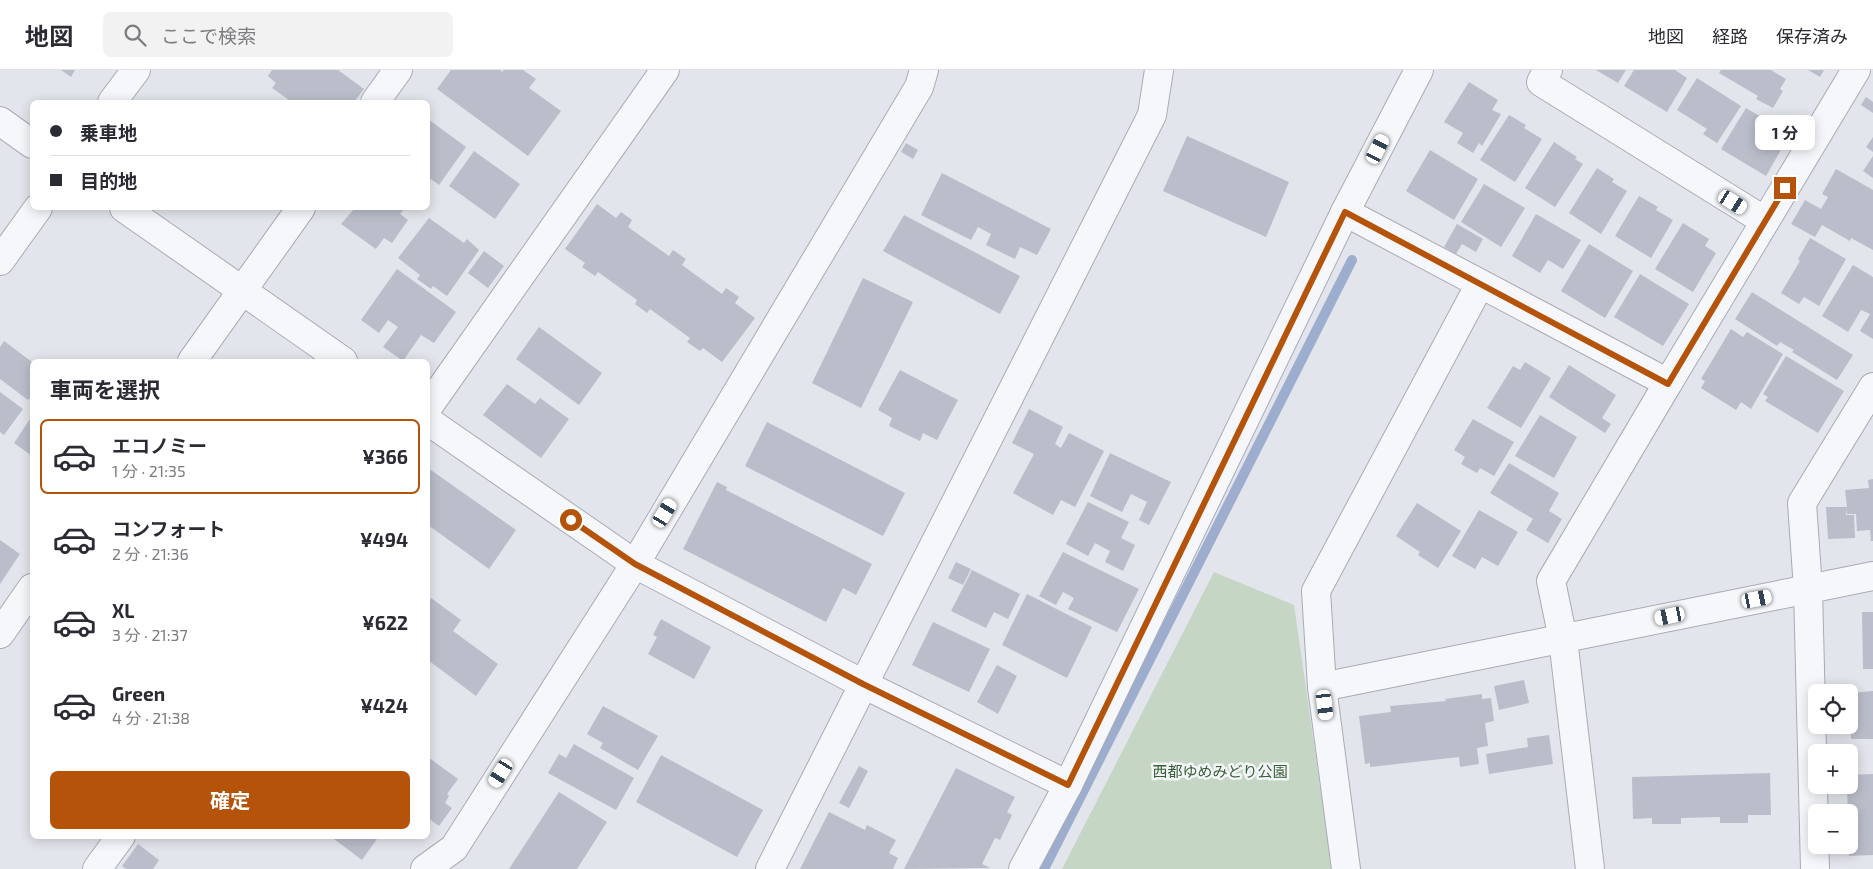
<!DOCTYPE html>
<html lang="ja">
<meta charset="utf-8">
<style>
body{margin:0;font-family:"Exo 2","Noto Sans JP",sans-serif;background:#f2f2f3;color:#2b2b33;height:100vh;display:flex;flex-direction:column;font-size:19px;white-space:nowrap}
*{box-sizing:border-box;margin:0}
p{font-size:16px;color:#7c7c81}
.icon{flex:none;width:28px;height:28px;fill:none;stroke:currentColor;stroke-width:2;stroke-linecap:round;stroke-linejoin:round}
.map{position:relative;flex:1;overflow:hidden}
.drawer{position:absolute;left:30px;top:289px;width:400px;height:480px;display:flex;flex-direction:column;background:#fff;border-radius:8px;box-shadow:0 2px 12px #0003}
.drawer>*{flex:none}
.top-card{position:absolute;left:30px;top:30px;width:400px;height:110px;border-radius:8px;box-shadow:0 2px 12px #0003;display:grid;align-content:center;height:110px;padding:0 20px;background:#fff}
.fabs{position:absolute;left:1808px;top:614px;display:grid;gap:10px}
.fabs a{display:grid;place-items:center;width:50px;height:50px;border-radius:8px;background:#fff;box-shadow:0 2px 12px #0003;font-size:25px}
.end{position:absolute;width:22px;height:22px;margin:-11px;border:6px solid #b45309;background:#fff;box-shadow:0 0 0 2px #fff}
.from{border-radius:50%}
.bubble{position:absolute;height:35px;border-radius:8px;background:#fff;box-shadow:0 2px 12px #0003;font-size:16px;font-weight:700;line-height:35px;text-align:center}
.car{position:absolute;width:15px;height:30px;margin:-15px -8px;border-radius:6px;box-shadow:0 0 4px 1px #0007;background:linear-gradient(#fff 24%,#345 0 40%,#fff 0 76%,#345 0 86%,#fff 0)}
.top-card b{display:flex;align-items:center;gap:18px;height:48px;font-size:19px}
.top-card b+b{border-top:1px solid #e1e1e2}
.top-card i{width:12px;height:12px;background:#2b2b33}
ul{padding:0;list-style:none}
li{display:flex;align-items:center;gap:15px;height:75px;margin:0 10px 8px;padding:0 10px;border:2px solid transparent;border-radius:8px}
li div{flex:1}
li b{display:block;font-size:19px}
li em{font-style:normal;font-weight:700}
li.current{border-color:#b45309}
li>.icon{width:45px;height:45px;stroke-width:1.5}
h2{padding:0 20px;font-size:22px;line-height:60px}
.primary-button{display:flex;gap:10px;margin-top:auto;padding:10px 20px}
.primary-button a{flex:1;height:58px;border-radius:8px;background:#b45309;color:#fff;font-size:20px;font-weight:700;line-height:58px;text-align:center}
header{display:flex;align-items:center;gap:30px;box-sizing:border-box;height:70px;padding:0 25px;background:#fff;border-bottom:1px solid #e1e1e2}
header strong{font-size:24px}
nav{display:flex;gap:28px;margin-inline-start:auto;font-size:18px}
.search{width:350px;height:45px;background:#f2f2f3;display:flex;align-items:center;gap:12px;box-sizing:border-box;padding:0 18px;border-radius:8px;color:#7c7c81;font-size:19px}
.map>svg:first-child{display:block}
</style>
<header>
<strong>地図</strong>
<div class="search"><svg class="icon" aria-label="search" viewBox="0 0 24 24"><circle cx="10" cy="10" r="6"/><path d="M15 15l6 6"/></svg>ここで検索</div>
<nav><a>地図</a><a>経路</a><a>保存済み</a></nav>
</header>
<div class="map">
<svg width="1873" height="799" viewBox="0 0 1873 799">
<rect width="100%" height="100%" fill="#e3e5ec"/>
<!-- green -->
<path fill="#c6d6c4" d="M1214,502L1294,535L1332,799H1062Z"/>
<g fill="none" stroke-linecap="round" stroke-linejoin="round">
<!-- stream -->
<path stroke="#9dadcd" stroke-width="10" d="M1044,799L1352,190"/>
</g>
<!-- building -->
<g fill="#babeca">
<path d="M61,0H75L71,7Z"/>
<path d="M272,0H338L364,19L354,32H292L272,18L276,13L268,6Z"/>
<path d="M451,0H500L502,2L504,0H523L536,9L529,18L561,41L528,86L437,19Z"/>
<path d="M1596,0H1626L1618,13Z"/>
<path d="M1634,0H1675L1687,8L1667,42L1624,16Z"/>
<path d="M1721,0H1771L1786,9L1780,19L1783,21L1773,38L1756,29L1758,26L1719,3Z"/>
<path d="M1808,0H1824L1820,7Z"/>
<path d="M1697,8L1741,36L1717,73L1703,64L1707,59L1677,40Z"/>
<path d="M1469,12L1498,30L1492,40L1501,44L1482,76L1479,73L1473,83L1457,73L1463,63L1444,52Z"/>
<path d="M1866,27L1873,32V43L1861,35Z"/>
<path d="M1746,38L1790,64L1766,106L1721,79Z"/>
<path d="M1509,45L1526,55L1524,58L1542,69L1515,112L1480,90Z"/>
<path d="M428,49L466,77L439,115L428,107Z"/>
<path d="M1187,66L1289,112L1266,167L1163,121Z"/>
<path d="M1873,67V82L1866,77Z"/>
<path d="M1554,72L1577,87L1575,89L1583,94L1555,137L1525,118Z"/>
<path d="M906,73L918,80L913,89L901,82Z"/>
<path d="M1430,80L1478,109L1454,150L1406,121Z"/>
<path d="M474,81L520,114L495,149L449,116Z"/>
<path d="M1873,86V108L1863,101Z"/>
<path d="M1597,98L1614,109L1612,112L1627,121L1601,164L1569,143Z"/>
<path d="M1836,99L1873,120V180L1851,168L1850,171L1822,155L1815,167L1791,154L1805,130L1821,139L1828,127L1822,124Z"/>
<path d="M942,103L1051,159L1037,185L1020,177L1015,189L986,175L991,164L978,157L971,170L921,145Z"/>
<path d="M1484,114L1525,138L1501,177L1461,152Z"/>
<path d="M1639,126L1658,137L1656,140L1673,150L1651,188L1615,166Z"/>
<path d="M597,134L616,148L621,142L632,150L628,157L669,186L673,180L686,189L682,195L722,224L726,218L739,227L735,233L755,248L722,292L703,278L700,281L687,272L690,268L650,239L647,243L635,234L637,230L598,202L595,206L582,197L585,193L565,179Z"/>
<path d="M355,138H405L400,144L408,150L392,173L384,168L376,179L341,154Z"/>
<path d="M1536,144L1581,170L1563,199L1548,190L1540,203L1512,186Z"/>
<path d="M904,145L1020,206L1000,244L883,181Z"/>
<path d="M429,148L464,173L467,169L479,180L447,226L433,216L431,219L417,209L420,205L398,188Z"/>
<path d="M1683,153L1709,169L1705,176L1716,183L1693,222L1655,199Z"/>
<path d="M1457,154L1483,169L1476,182L1462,174L1456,184L1444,177Z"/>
<path d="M1810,168L1846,189L1819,236L1804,227L1799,234L1781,223L1800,191L1798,189Z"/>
<path d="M1589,174L1633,201L1605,248L1561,221Z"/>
<path d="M484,181L504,196L488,218L468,203Z"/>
<path d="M1853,195L1873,207V269L1860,261L1870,244L1861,240L1848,262L1822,246Z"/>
<path d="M397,199L456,242L434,273L421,265L403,291L383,277L398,257L388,250L379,263L361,250Z"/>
<path d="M1640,204L1689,234L1663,276L1614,247Z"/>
<path d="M863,208L913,232L861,338L812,313Z"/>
<path d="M1752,222L1853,285L1837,310L1792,282L1794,280L1780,272L1777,276L1735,249Z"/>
<path d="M539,257L602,303L579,335L516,289Z"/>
<path d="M1731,259L1743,267L1747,262L1783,284L1751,339L1741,332L1736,340L1701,318L1705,311L1701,309Z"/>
<path d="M4,271L32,292V325L28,330L0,309V277Z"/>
<path d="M1786,286L1844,321L1818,363L1765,331L1768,327L1763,324Z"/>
<path d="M1525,292L1551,308L1521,358L1487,338L1513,296L1520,300Z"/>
<path d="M1569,295L1616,325L1602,348L1611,354L1605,363L1549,327Z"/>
<path d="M900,300L958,330L937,370L923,363L920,371L889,356L892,348L878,340Z"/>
<path d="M507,314L535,334L540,328L569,349L541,388L483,345Z"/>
<path d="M0,322L23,339L4,365L0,362Z"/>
<path d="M1029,339L1063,357L1055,374L1061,378L1069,363L1104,381L1075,437L1061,430L1053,445L1013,423L1034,384L1012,373Z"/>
<path d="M1540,345L1577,367L1554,408L1515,386Z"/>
<path d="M32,346V386L14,373Z"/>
<path d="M1473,349L1514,372L1494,406L1480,398L1477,403L1461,394L1465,387L1454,380Z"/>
<path d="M767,352L905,423L883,466L745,396Z"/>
<path d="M1110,383L1171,412L1149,455L1139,450L1147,432L1131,424L1122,442L1090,426Z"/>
<path d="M1509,393L1559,423L1549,441L1562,449L1548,473L1526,460L1533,449L1490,423Z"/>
<path d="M428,398L516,460L489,499L428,455Z"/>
<path d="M1873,409V471H1871L1870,460L1857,461L1856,444H1847V439L1846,445H1854L1855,468L1828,469L1826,437H1847L1845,420L1869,418L1868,410Z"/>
<path d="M717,412L727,417L726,420L872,494L856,525L843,518L826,552L683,479Z"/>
<path d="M1088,432L1129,452L1121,468L1135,475L1123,501L1105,492L1110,481L1095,473L1088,486L1066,474Z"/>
<path d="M1417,433L1461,461L1438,498L1418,485L1420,482L1396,466Z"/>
<path d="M1479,440L1518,462L1498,496L1482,487L1475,499L1452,486Z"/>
<path d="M0,470L20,484L0,514Z"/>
<path d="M1063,482L1139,519L1117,562L1068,539L1074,528L1063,522L1056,535L1039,526Z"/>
<path d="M956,492L971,499L963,515L948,508Z"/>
<path d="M972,500L1020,524L1008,549L994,542L986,558L951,541Z"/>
<path d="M1027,524L1092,557L1067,608L1002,575Z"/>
<path d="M431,528L461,550L453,561L498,594L476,626L428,590V534Z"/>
<path d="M1862,542H1873V599H1863Z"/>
<path d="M661,549L711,577L694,609L648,584L657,567L653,565Z"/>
<path d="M933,552L990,579L969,622L912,595Z"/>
<path d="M997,595L1017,606L998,644L977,632Z"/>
<path d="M1524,610L1529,633L1499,640L1494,616Z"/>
<path d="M1873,621V669H1851L1849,623Z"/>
<path d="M1482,624V629L1491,628L1494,651L1485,653L1488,676L1477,678L1479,694L1460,697L1459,687L1370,697V693L1365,694L1359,646L1391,642L1390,636L1446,631L1445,629Z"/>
<path d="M603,636L658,666L638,700L600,678L603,673L587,664Z"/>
<path d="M1549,665L1553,694L1489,704L1486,684L1528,677L1527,668Z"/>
<path d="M574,674L634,708L616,740L548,703L559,684L566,688Z"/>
<path d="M661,685L763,740L737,787L636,732Z"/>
<path d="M428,687L458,709L447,724L449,726L445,733L452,738L439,756L428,748Z"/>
<path d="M859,696L868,701L849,738L839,733Z"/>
<path d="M956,698L1015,727L1007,742L1012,745L1000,770L995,768L982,794L990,798L904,799Z"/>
<path d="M1770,703L1771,745H1748V753H1720V747L1681,748V754H1652V748L1633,749L1632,707Z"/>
<path d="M1873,704V785L1849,786L1847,715H1849V705Z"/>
<path d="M559,722L607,752L577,799H509Z"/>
<path d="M829,742L865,760L867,755L896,770L889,783L898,788L893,799H800Z"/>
<path d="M330,766H379L362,790Z"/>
<path d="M138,774L159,790L153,799H126L122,796Z"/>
</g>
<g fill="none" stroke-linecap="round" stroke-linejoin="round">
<defs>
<g id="minor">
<path d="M1419,0L1345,142L1668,313L1856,0"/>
<path d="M1548,0L1541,12L1765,151"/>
<path d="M112,32L136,0"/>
<path d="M375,32L398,0"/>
<path d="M0,51L32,74"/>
<path d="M124,138L343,291"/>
<path d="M0,191L38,138"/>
<path d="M192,291L301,138"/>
<path d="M428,337L665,0"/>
<path d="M428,351L635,494L863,614L1068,715"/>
<path d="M0,564L32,518"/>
<path d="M1322,617L1316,521L1480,214"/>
<path d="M97,799L121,766"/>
<path d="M425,799L454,778L635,494L919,17L924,0"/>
<path d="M770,799L1152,45L1159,0"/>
<path d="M1023,799L1068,715L1345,142"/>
<path d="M1346,799L1322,617L1873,506"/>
<path d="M1590,799L1563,569L1551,511L1668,313"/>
<path d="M1815,799L1808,519L1802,433L1873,317"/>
</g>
</defs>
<!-- minor casing -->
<use href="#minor" stroke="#a8abb7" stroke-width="30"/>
<!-- minor -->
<use href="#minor" stroke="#f6f7fa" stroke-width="28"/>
</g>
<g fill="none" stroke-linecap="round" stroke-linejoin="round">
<!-- route -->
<path stroke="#b45309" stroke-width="6" d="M571,450L635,494L863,614L1068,715L1345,142L1668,314L1785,118"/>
</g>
<g text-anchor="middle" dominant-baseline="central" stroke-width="5" stroke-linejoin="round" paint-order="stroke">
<!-- park labels -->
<g font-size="15" fill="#396137" stroke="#f3f5f9">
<text x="1220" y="701">西都ゆめみどり公園</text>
</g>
</g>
</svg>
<div class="fabs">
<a><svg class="icon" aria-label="locate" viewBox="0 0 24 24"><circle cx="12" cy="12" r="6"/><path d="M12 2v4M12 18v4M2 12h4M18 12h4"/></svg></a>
<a>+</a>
<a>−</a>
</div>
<i class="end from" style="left:571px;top:450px"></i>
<i class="end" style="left:1785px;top:118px"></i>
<div class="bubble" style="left:1755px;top:45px;width:60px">1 分</div>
<i class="car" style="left:1378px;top:79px;rotate:27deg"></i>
<i class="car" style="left:1733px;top:132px;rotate:122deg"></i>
<i class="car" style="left:665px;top:443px;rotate:31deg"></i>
<i class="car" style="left:1757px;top:529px;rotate:79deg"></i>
<i class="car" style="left:1670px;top:546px;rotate:258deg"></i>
<i class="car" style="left:1325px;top:635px;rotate:173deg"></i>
<i class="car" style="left:501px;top:703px;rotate:212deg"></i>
<div class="top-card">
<b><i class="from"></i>乗車地</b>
<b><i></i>目的地</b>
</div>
<section class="drawer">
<h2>車両を選択</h2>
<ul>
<li class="current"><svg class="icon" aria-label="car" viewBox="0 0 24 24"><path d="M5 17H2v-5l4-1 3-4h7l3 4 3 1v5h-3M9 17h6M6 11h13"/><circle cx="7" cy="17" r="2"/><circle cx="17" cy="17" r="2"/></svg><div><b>エコノミー</b><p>1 分 · 21:35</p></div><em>¥366</em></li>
<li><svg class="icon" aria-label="car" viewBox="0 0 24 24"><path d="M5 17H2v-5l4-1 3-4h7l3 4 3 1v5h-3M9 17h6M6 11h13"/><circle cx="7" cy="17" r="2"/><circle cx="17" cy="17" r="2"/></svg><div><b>コンフォート</b><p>2 分 · 21:36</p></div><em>¥494</em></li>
<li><svg class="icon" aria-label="car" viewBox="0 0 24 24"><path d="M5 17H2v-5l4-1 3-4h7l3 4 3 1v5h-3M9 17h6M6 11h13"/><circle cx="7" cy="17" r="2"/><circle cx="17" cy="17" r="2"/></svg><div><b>XL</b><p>3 分 · 21:37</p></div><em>¥622</em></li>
<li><svg class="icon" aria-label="car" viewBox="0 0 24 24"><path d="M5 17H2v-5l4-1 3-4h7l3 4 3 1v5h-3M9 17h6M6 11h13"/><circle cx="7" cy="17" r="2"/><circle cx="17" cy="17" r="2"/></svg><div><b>Green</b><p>4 分 · 21:38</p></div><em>¥424</em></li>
</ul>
<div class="primary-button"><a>確定</a></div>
</section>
</div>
